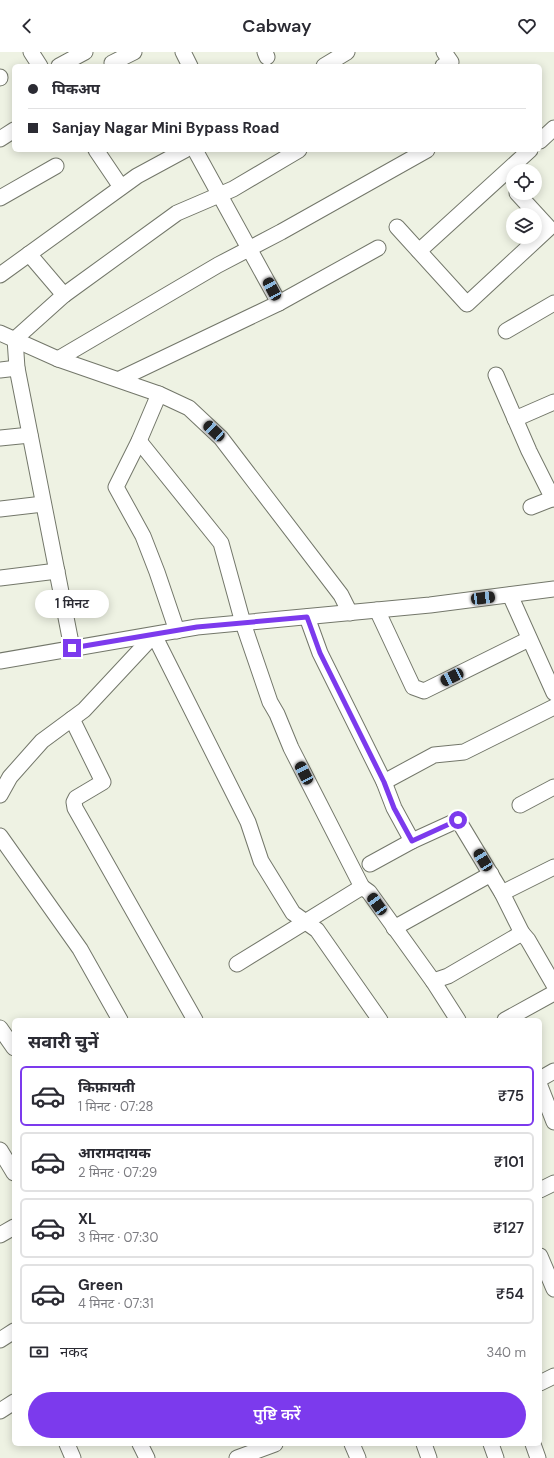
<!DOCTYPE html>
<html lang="hi">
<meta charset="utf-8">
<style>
body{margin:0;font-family:"DM Sans","Noto Sans Devanagari",sans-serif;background:#f2f2f3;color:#2b2b33;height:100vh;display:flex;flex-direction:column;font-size:15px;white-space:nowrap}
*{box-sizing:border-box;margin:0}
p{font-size:13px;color:#7c7c81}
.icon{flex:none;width:22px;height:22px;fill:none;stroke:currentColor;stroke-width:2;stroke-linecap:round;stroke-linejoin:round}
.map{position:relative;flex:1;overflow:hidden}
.side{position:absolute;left:12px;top:966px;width:530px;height:428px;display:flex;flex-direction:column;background:#fff;border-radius:6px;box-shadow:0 2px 10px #0003}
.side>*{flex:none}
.guide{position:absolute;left:12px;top:12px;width:530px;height:88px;border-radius:6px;box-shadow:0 2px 10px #0003;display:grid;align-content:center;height:88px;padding:0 16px;background:#fff}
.buttons{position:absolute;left:506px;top:112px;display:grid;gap:8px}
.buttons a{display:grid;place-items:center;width:36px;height:36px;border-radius:50%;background:#fff;box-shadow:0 2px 10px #0003;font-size:20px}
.end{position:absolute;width:18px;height:18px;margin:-9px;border:5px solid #7c3aed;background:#fff;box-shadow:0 0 0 2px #fff}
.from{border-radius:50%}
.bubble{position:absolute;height:28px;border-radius:14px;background:#fff;box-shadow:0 2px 10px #0003;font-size:13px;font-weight:600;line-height:28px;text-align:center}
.car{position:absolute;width:12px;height:24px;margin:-12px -6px;border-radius:5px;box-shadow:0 0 3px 1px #0007;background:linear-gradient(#222 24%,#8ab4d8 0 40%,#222 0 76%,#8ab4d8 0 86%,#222 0)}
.guide b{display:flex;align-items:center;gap:14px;height:38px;font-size:15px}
.guide b+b{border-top:1px solid #e1e1e2}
.guide i{width:10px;height:10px;background:#2b2b33}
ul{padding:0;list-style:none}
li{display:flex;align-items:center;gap:12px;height:60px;margin:0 8px 6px;padding:0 8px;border:2px solid #e1e1e2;border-radius:6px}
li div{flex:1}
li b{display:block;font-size:15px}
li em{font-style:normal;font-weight:600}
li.current{border-color:#7c3aed}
li>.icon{width:36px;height:36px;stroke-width:1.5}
h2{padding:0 16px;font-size:18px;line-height:48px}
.pay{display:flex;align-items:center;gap:10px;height:44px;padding:0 16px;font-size:15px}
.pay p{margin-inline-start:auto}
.cta{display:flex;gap:8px;margin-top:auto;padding:8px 16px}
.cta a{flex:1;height:46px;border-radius:24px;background:#7c3aed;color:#fff;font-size:16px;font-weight:600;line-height:46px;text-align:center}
header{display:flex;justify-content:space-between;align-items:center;height:52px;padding:0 16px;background:#fff;font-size:18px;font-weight:600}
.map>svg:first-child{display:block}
</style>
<header><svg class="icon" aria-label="back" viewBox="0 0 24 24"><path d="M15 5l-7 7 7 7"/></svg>Cabway<svg class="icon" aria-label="heart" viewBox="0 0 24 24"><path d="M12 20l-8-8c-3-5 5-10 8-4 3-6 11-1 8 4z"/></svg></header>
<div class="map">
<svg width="554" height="1406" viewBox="0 0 554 1406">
<rect width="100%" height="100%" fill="#eef2e3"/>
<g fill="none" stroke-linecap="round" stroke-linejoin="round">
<defs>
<g id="minor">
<path d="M31,0L40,14"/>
<path d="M183,0L190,14"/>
<path d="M265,0L267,5"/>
<path d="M112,11L134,0"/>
<path d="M59,14L85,0"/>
<path d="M324,14L347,0"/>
<path d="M443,14L451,10L444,0"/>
<path d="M0,26V25"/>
<path d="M0,87L14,78"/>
<path d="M540,89L554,76"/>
<path d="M96,98L121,135"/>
<path d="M195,98L279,251"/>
<path d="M0,146L56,114"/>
<path d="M397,175L467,252L549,176L517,141"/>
<path d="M419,199L530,98"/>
<path d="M29,202L64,243"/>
<path d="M0,223L137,124L185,98"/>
<path d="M506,279L554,251"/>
<path d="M0,281L58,307L159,342"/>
<path d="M15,287L64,243L177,161L233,137L299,98"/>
<path d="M15,287L17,316L72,596"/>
<path d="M58,307L218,213L281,180L427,98"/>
<path d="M0,318L17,316"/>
<path d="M496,323L529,399L553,447"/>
<path d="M120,327L279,251L378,196"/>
<path d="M515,367L554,350"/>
<path d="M0,386L30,383"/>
<path d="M139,389L221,491L243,571L270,650L277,662L291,696L362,835"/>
<path d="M531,455L554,446"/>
<path d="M0,457L43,452"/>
<path d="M0,526L57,519"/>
<path d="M510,543L554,641"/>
<path d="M377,558L413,635L424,639L529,587"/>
<path d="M307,565L320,601L384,730L394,756L412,789"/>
<path d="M177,579L157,520L143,484L116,435L139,389L159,342L189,356L221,386L341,543L350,561"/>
<path d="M0,609L197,575L430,553L554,537"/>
<path d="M72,667L103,730L76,746L74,750L75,756L195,968"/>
<path d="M384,730L434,703L464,700L554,655"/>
<path d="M0,743L10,725L42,689L84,658L154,583L248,770L261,809L293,861L317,878L380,968"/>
<path d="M520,753L554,735"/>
<path d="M0,784L80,897L120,968"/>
<path d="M370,812L412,789L458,768L502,841L522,881"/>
<path d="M502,841L554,815"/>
<path d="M394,876L491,822"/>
<path d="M237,912L362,835L369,840L433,929L458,968"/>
<path d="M433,929L448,924L522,881L528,888L554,933"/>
<path d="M505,968L554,941"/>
<path d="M0,976L14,996"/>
<path d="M540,1027L554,1019"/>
<path d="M540,1034L554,1070"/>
<path d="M0,1098L14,1121"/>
<path d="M540,1138L554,1131"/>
<path d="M0,1183L14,1175"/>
<path d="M540,1204L554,1237"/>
<path d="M0,1288L14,1279"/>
<path d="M540,1331L554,1324"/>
<path d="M0,1359L14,1350"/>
<path d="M67,1392L73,1406"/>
<path d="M140,1392L147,1406"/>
<path d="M352,1392L358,1406"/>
<path d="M424,1392L429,1406"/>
<path d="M491,1392L496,1406"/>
<path d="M533,1392L538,1406"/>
<path d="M237,1406L275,1392"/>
</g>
</defs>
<!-- minor casing -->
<use href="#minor" stroke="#73776a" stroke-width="17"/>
<!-- minor -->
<use href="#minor" stroke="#fff" stroke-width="15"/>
</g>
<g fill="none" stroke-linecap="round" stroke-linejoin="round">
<!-- route -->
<path stroke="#7c3aed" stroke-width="5" d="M72,596L197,575L307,565L320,601L384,730L394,756L412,789L458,768"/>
</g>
</svg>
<div class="buttons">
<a><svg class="icon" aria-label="locate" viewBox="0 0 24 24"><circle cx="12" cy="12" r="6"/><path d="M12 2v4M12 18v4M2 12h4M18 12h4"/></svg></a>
<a><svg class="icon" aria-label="layers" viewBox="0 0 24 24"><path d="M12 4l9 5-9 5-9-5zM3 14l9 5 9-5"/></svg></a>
</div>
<i class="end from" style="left:458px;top:768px"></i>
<i class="end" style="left:72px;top:596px"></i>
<div class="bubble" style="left:35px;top:538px;width:74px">1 मिनट</div>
<i class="car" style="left:272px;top:237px;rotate:332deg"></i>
<i class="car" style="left:214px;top:379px;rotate:313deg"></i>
<i class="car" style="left:483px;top:546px;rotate:83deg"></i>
<i class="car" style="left:452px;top:625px;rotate:243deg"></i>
<i class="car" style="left:304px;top:721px;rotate:333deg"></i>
<i class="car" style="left:483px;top:808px;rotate:329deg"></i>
<i class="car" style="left:377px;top:852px;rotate:324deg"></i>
<div class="guide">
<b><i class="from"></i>पिकअप</b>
<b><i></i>Sanjay Nagar Mini Bypass Road</b>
</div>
<section class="side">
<h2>सवारी चुनें</h2>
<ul>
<li class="current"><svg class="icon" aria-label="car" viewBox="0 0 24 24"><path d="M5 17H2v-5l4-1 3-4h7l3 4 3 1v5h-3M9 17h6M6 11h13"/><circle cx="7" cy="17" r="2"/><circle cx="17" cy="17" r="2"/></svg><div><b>किफ़ायती</b><p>1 मिनट · 07:28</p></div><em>₹75</em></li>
<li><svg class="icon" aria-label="car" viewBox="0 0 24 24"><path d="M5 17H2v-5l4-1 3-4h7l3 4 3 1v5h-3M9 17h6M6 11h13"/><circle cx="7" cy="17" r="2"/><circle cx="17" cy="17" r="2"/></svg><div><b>आरामदायक</b><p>2 मिनट · 07:29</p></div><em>₹101</em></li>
<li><svg class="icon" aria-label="car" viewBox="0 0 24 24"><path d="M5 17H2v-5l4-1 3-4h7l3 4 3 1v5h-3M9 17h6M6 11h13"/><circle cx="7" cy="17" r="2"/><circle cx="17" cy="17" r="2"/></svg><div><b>XL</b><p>3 मिनट · 07:30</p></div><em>₹127</em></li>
<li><svg class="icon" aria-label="car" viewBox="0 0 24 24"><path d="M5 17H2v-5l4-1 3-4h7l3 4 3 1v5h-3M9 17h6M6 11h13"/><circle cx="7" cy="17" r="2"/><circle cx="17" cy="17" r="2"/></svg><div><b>Green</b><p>4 मिनट · 07:31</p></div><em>₹54</em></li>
</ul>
<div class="pay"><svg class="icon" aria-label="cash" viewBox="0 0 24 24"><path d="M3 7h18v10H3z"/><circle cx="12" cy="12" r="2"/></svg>नकद<p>340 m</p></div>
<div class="cta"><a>पुष्टि करें</a></div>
</section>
</div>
